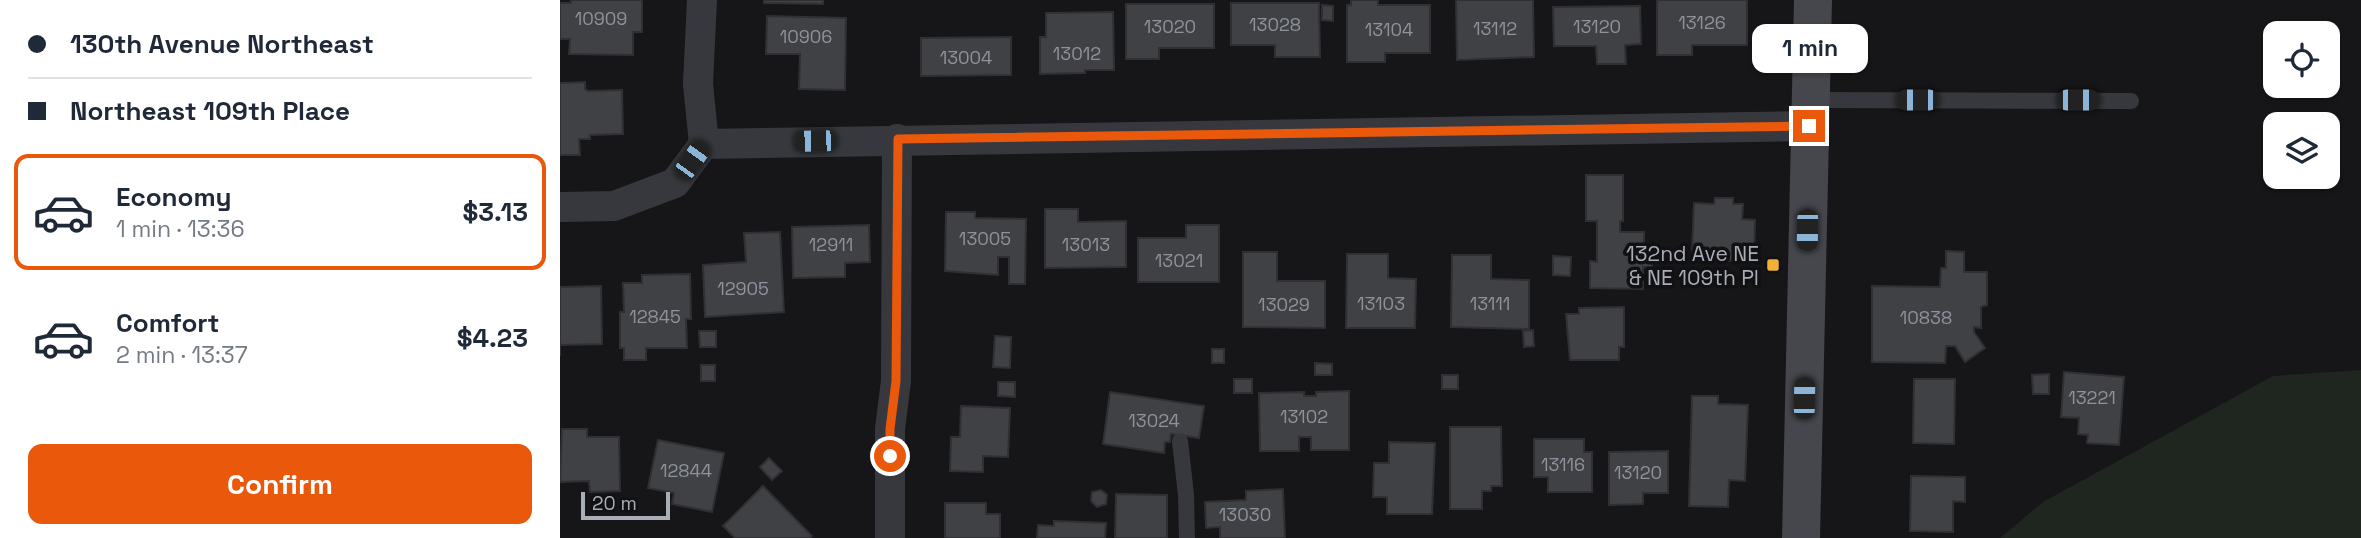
<!DOCTYPE html>
<meta charset="utf-8">
<style>
body{margin:0;font-family:"Space Grotesk",sans-serif;background:#f6f6f7;color:#1f2937;height:100vh;display:flex;flex-direction:column;font-size:26px;white-space:nowrap}
*{box-sizing:border-box;margin:0}
p{font-size:23px;color:#747a83}
.icon{flex:none;width:38px;height:38px;fill:none;stroke:currentColor;stroke-width:2;stroke-linecap:round;stroke-linejoin:round}
.map{position:relative;flex:1;overflow:hidden}
.details{display:flex;flex-direction:column;background:#fff;width:560px}
.details>*{flex:none}
.guide{display:grid;align-content:center;height:154px;padding:0 28px;background:#fff}
.fabs{position:absolute;left:1703px;top:21px;display:grid;gap:14px}
.fabs a{display:grid;place-items:center;width:77px;height:77px;border-radius:14px;background:#fff;box-shadow:0 2px 5px #0004;font-size:35px}
.scale{position:absolute;left:21px;bottom:18px;width:89px;box-sizing:border-box;padding-left:7px;border:4px solid #a8adb8;border-top:0;font-size:19px;line-height:24px;white-space:nowrap;color:#a8adb8;-webkit-text-stroke:5px #111113;paint-order:stroke}
.end{position:absolute;width:32px;height:32px;margin:-16px;border:9px solid #ea580c;background:#fff;box-shadow:0 0 0 4px #fff}
.from{border-radius:50%}
.bubble{position:absolute;height:49px;border-radius:14px;background:#fff;box-shadow:0 2px 5px #0004;font-size:23px;font-weight:800;line-height:49px;text-align:center}
.car{position:absolute;width:21px;height:42px;margin:-21px -10px;border-radius:9px;box-shadow:0 0 5px 2px #0007;background:linear-gradient(#222 24%,#8ab4d8 0 40%,#222 0 76%,#8ab4d8 0 86%,#222 0)}
.guide b{display:flex;align-items:center;gap:24px;height:66px;font-size:26px}
.guide b+b{border-top:2px solid #e0e1e3}
.guide i{width:18px;height:18px;background:#1f2937}
ul{padding:0;list-style:none}
li{display:flex;align-items:center;gap:21px;height:116px;margin:0 14px 10px;padding:0 14px;border:4px solid transparent;border-radius:14px}
li div{flex:1}
li b{display:block;font-size:26px}
li em{font-style:normal;font-weight:800}
li.current{border-color:#ea580c}
li>.icon{width:63px;height:63px;stroke-width:1.5}
.button{display:flex;gap:14px;margin-top:auto;padding:14px 28px}
.button a{flex:1;height:80px;border-radius:14px;background:#ea580c;color:#fff;font-size:28px;font-weight:800;line-height:80px;text-align:center}
main{display:flex;flex:1;min-height:0}
.map>svg:first-child{display:block}
</style>
<main>
<section class="details">
<div class="guide">
<b><i class="from"></i>130th Avenue Northeast</b>
<b><i></i>Northeast 109th Place</b>
</div>
<ul>
<li class="current"><svg class="icon" aria-label="car" viewBox="0 0 24 24"><path d="M5 17H2v-5l4-1 3-4h7l3 4 3 1v5h-3M9 17h6M6 11h13"/><circle cx="7" cy="17" r="2"/><circle cx="17" cy="17" r="2"/></svg><div><b>Economy</b><p>1 min · 13:36</p></div><em>$3.13</em></li>
<li><svg class="icon" aria-label="car" viewBox="0 0 24 24"><path d="M5 17H2v-5l4-1 3-4h7l3 4 3 1v5h-3M9 17h6M6 11h13"/><circle cx="7" cy="17" r="2"/><circle cx="17" cy="17" r="2"/></svg><div><b>Comfort</b><p>2 min · 13:37</p></div><em>$4.23</em></li>
</ul>
<div class="button"><a>Confirm</a></div>
</section>
<div class="map">
<svg width="1801" height="538" viewBox="0 0 1801 538">
<rect width="100%" height="100%" fill="#161618"/>
<!-- green -->
<path fill="#1e261f" d="M1801,370V538H1440L1483,502L1713,376Z"/>
<!-- building -->
<g fill="#404145" stroke="#303034" stroke-width="2">
<path d="M11,0H82V32H73V55L9,54L10,39H0V3H11Z"/>
<path d="M204,0H263V4L204,3Z"/>
<path d="M791,0H818V5H870V53H825V62H787V5H791Z"/>
<path d="M896,0H973L974,57L897,60Z"/>
<path d="M1097,0H1187V45H1132V55H1097Z"/>
<path d="M671,3H759L760,57H715V45H671Z"/>
<path d="M566,4H654V48H599V59H566Z"/>
<path d="M762,5L773,6V21L762,20Z"/>
<path d="M1080,6L1081,44L1065,45L1066,64H1037L1036,46H994L993,7Z"/>
<path d="M553,12L554,70H525V73L480,74V37H486V13Z"/>
<path d="M207,16L286,18L285,90L239,89L240,54H206Z"/>
<path d="M451,37V75L361,76V38Z"/>
<path d="M25,82V89L28,91L62,90L63,134L30,135V139H19L20,155H0V83Z"/>
<path d="M1026,175H1063V221H1060V232H1084V253L1092,254V267H1083V289L1030,288V261L1037,262V221H1026Z"/>
<path d="M1155,198H1173V204H1183L1182,219L1195,220L1194,256L1179,255V261L1139,260V251H1132L1134,203L1154,204Z"/>
<path d="M485,209H518V222L566,221V267L485,268Z"/>
<path d="M386,212H415V218L466,219L465,284H449V257H438V275L385,271Z"/>
<path d="M309,225L310,262L285,263V277L233,278L232,227Z"/>
<path d="M626,225H659V282H578V238H626Z"/>
<path d="M220,232L224,312L145,317L143,265L186,262L184,233Z"/>
<path d="M1386,251L1404,252V272H1427V305L1421,307V328L1414,327V332L1425,348L1405,362L1395,346H1386L1385,363L1312,362V286L1380,287L1381,268H1386Z"/>
<path d="M683,252H717V281H765V328L683,327Z"/>
<path d="M787,254H828V278L856,279L855,328H786Z"/>
<path d="M892,255H931V279L969,280V329L891,327Z"/>
<path d="M993,256L1011,257L1010,276L993,275Z"/>
<path d="M130,274L131,319H126L127,348H86V360H64V348H60V312H64L63,283H82V275Z"/>
<path d="M41,286L42,344L0,345V356V287Z"/>
<path d="M1064,307V347H1059V360H1010L1006,314H1019V308Z"/>
<path d="M973,330L974,346L964,347L963,331Z"/>
<path d="M139,331H156V347H140Z"/>
<path d="M435,336L451,337L450,368L433,367Z"/>
<rect x="652" y="349" width="12" height="14"/>
<path d="M755,363L772,364V375H755Z"/>
<rect x="141" y="365" width="14" height="16"/>
<path d="M1504,372L1564,377L1559,445L1527,443L1528,435L1518,434L1519,418L1501,417Z"/>
<path d="M1489,374V394H1473L1472,375Z"/>
<rect x="882" y="375" width="16" height="14"/>
<rect x="674" y="379" width="18" height="14"/>
<path d="M1354,379H1395L1394,444L1353,443Z"/>
<path d="M438,382H455V397L438,396Z"/>
<path d="M789,391V450H751V437H739V451H700L699,393L744,392V396H756V392Z"/>
<path d="M550,392L644,406L639,438L611,434L610,442H605L604,453L543,444Z"/>
<path d="M1132,396H1158V404L1188,405L1185,481L1169,480L1168,507L1129,506Z"/>
<path d="M401,406L450,408L448,457L423,456V472L390,471L391,437H400Z"/>
<path d="M890,427H941L942,486H931V491H922V509H890Z"/>
<path d="M2,429H27V437H59L60,491L30,492L29,481L0,482Z"/>
<path d="M974,439H1024V452H1032V492H988V477H974Z"/>
<path d="M98,440L164,453L152,512L112,504L114,493L88,488Z"/>
<path d="M829,442L875,443L872,514H827V497H813L814,463H829Z"/>
<path d="M1108,451V493H1083V504L1049,505V452Z"/>
<path d="M209,458L222,471L212,480L200,467Z"/>
<path d="M1351,476L1405,477V502L1393,501V532L1350,531Z"/>
<path d="M203,486L252,536L250,538H175L163,526Z"/>
<path d="M723,489L725,538H660V527L646,528L645,502L686,500V491Z"/>
<path d="M541,490L547,495L546,504L537,507L531,501L532,492Z"/>
<path d="M556,494L607,495V538H555Z"/>
<path d="M385,503H426V514H440V538H385Z"/>
<path d="M494,521L546,523L545,538H477L478,525L494,526Z"/>
</g>
<g fill="none" stroke-linecap="round" stroke-linejoin="round">
<!-- lane -->
<g stroke="#37383d" stroke-width="16">
<path d="M1251,100L1571,101"/>
<path d="M620,441L626,495L627,538"/>
</g>
<!-- street -->
<g stroke="#37383d" stroke-width="30">
<path d="M142,0L138,84L144,144"/>
<path d="M144,144L1249,126"/>
<path d="M0,207L54,206L115,183L144,144"/>
<path d="M330,538V429L336,381L337,139"/>
</g>
<!-- secondary -->
<path stroke="#45474d" stroke-width="38" d="M1241,538L1253,0"/>
</g>
<g fill="none" stroke-linecap="round" stroke-linejoin="round">
<!-- route -->
<path stroke="#ea580c" stroke-width="9" d="M330,456V429L336,381L338,139L1249,126"/>
</g>
<!-- markers -->
<rect fill="#f2b134" stroke="#111113" stroke-width="2.5" x="1206" y="258" width="14" height="14" rx="3.5"/>
<g text-anchor="middle" dominant-baseline="central" stroke-width="7" stroke-linejoin="round" paint-order="stroke">
<!-- number labels -->
<g font-size="18" fill="#8e929b">
<text x="41" y="18">10909</text>
<text x="1142" y="22">13126</text>
<text x="715" y="24">13028</text>
<text x="610" y="26">13020</text>
<text x="1037" y="26">13120</text>
<text x="935" y="28">13112</text>
<text x="829" y="29">13104</text>
<text x="246" y="36">10906</text>
<text x="517" y="53">13012</text>
<text x="406" y="57">13004</text>
<text x="425" y="238">13005</text>
<text x="271" y="244">12911</text>
<text x="526" y="244">13013</text>
<text x="619" y="260">13021</text>
<text x="183" y="288">12905</text>
<text x="821" y="303">13103</text>
<text x="930" y="303">13111</text>
<text x="724" y="304">13029</text>
<text x="95" y="316">12845</text>
<text x="1366" y="317">10838</text>
<text x="1532" y="397">13221</text>
<text x="744" y="416">13102</text>
<text x="594" y="420">13024</text>
<text x="1003" y="464">13116</text>
<text x="126" y="470">12844</text>
<text x="1078" y="472">13120</text>
<text x="685" y="514">13030</text>
</g>
<!-- poi labels -->
<g font-size="21" fill="#a8adb8" stroke="#111113" text-anchor="end">
<text x="1199" y="253">132nd Ave NE<tspan x="1199" dy="24">&amp; NE 109th Pl</tspan></text>
</g>
</g>
</svg>
<div class="fabs">
<a><svg class="icon" aria-label="locate" viewBox="0 0 24 24"><circle cx="12" cy="12" r="6"/><path d="M12 2v4M12 18v4M2 12h4M18 12h4"/></svg></a>
<a><svg class="icon" aria-label="layers" viewBox="0 0 24 24"><path d="M12 4l9 5-9 5-9-5zM3 14l9 5 9-5"/></svg></a>
</div>
<div class="scale">20 m</div>
<i class="end from" style="left:330px;top:456px"></i>
<i class="end" style="left:1249px;top:126px"></i>
<div class="bubble" style="left:1192px;top:24px;width:116px">1 min</div>
<i class="car" style="left:1357px;top:100px;rotate:270deg"></i>
<i class="car" style="left:1518px;top:100px;rotate:90deg"></i>
<i class="car" style="left:255px;top:141px;rotate:269deg"></i>
<i class="car" style="left:132px;top:160px;rotate:36deg"></i>
<i class="car" style="left:1247px;top:230px;rotate:181deg"></i>
<i class="car" style="left:1244px;top:398px;rotate:1deg"></i>
</div>
</main>
